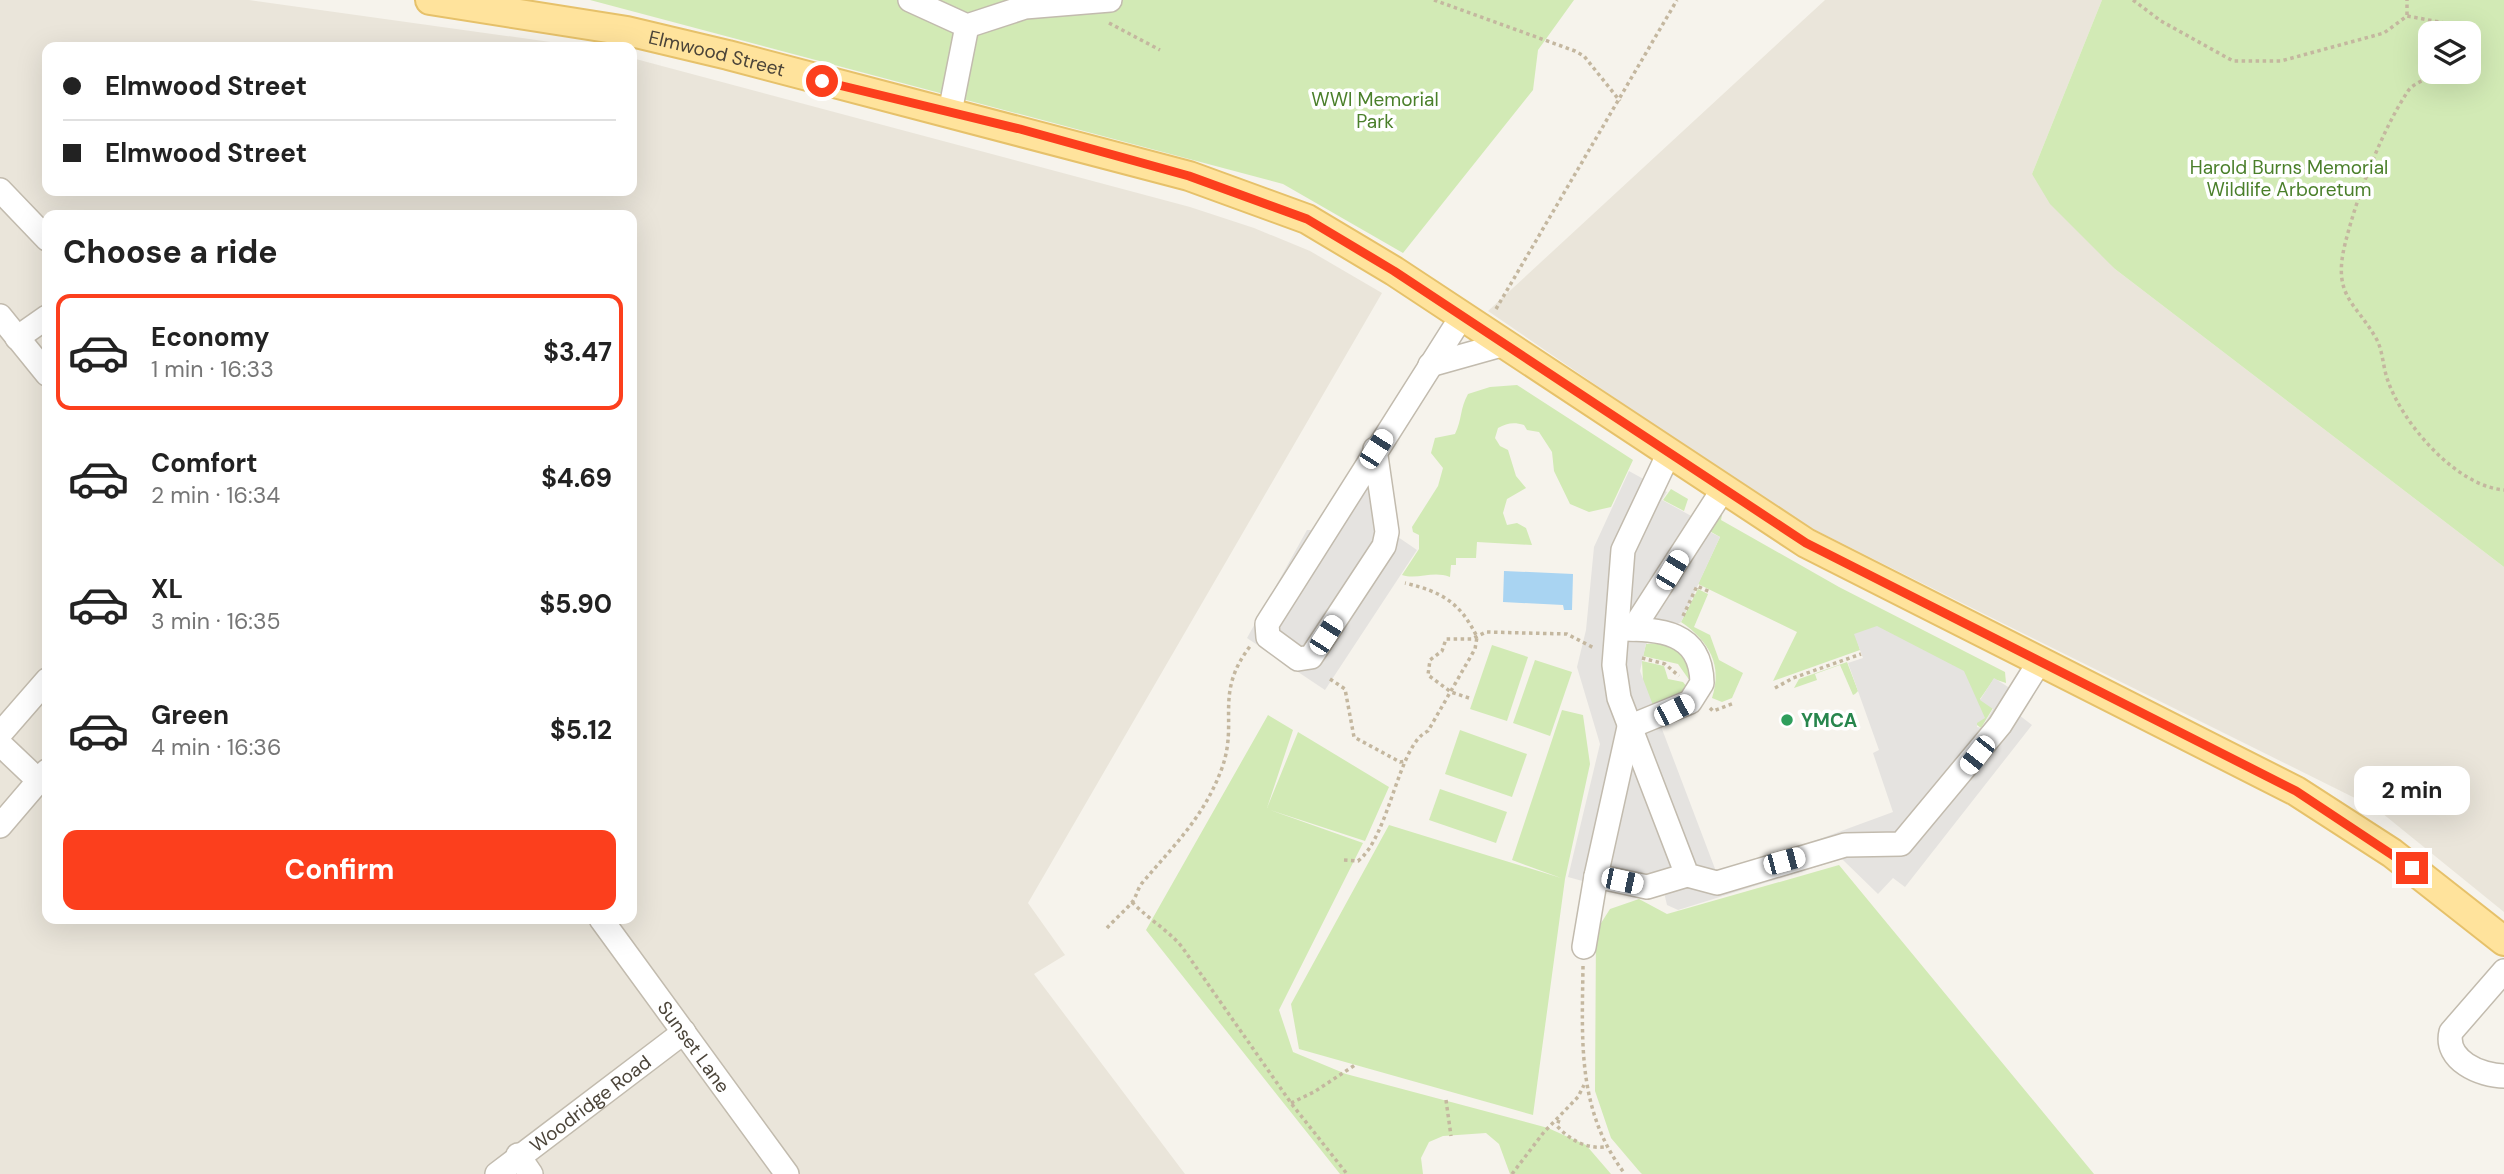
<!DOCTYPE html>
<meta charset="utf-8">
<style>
body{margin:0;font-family:"DM Sans",sans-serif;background:#f2f2f2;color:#222;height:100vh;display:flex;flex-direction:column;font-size:26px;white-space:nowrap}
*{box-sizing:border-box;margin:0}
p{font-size:23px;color:#767676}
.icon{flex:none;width:38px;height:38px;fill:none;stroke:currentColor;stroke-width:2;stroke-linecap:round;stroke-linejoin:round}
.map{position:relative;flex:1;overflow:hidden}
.panel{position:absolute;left:42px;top:210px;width:595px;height:714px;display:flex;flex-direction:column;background:#fff;border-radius:14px;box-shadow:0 7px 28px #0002}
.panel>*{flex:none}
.banner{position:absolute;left:42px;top:42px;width:595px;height:154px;border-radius:14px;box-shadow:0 7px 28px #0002;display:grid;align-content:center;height:154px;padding:0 21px;background:#fff}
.tools{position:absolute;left:2418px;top:21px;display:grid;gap:14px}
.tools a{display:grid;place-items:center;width:63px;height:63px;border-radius:14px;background:#fff;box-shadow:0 7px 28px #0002;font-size:35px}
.end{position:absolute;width:32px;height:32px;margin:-16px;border:9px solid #fc3f1d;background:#fff;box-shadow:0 0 0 4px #fff}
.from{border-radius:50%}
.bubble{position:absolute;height:49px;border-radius:14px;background:#fff;box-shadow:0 7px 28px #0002;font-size:23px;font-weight:700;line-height:49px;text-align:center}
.car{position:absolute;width:21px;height:42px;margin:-21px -10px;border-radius:9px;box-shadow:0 0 5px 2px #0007;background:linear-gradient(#fff 24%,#345 0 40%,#fff 0 76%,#345 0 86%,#fff 0)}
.banner b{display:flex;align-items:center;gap:24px;height:66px;font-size:26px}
.banner b+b{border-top:2px solid #e0e0e0}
.banner i{width:18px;height:18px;background:#222}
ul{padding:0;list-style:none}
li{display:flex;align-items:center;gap:21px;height:116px;margin:0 14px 10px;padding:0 7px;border:4px solid transparent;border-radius:14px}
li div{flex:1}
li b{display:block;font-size:26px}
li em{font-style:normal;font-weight:700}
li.current{border-color:#fc3f1d}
li>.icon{width:63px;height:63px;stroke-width:1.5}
h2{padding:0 21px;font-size:32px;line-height:84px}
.primary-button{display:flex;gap:14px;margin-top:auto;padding:14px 21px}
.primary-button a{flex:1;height:80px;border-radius:14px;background:#fc3f1d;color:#fff;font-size:28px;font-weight:700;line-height:80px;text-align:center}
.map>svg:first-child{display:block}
</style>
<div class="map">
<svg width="2504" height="1174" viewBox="0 0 2504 1174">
<rect width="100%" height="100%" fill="#f6f3ec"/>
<!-- residential -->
<g fill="#eae5da" fill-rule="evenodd">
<path d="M0,0H249L586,47H47V191H632V58L1190,207L1254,228L1310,251L1382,293L1028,903L1065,955L1034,974L1185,1174H0ZM47,215H632V919H47Z"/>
<path d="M1825,0H2102L2032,174L2115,269L2504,567V912L2377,809L1787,516L1488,311Z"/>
</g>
<!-- green -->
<g fill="#d2eab5" fill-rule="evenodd">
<path d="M590,0H1574L1538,50L1533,90L1403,253L1283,184Z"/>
<path d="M2102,0H2504V567L2115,269L2050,204L2032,174ZM2431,33H2469V72H2431Z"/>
<path d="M1517,385L1633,460L1611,507L1589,512L1570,504L1554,471L1552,452L1539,432L1527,430L1524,425C1514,422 1507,423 1498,428L1495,438L1500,446L1508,450L1516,476L1526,488L1507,499L1503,513L1507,525L1517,523L1526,528L1532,545L1477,542L1476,558H1456V565H1451L1450,577C1433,570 1418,580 1402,575L1419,549V535L1413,532L1412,527L1438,486L1443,468L1431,453L1435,438L1455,434C1462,420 1460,408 1468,394L1490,387Z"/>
<path d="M1671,489L1688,499L1684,511L1663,500Z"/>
<path d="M1719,514L1722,515L1721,520L1839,587L2005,672L2006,683L1994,679L1980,699L1993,708L1981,728L1855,634L1860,650L1773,681L1797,632L1698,584L1720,537L1704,528Z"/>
<path d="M1698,589L1708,594L1694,627L1710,635L1719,660L1743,673L1732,698L1722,702L1712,698C1723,665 1709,641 1681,622Z"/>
<path d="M1659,643C1678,647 1691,661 1690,681L1678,664L1643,656L1646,644Z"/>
<path d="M1492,645L1528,657L1507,721L1470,709Z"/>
<path d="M1535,660L1572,672L1550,736L1513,723Z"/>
<path d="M1642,661L1664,666L1668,679L1683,682L1687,687L1682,694L1651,705L1643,681Z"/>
<path d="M1847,662L1858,691L1855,694L1853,695L1840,665L1815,674L1817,680L1794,688L1799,679Z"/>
<path d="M1562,710L1583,715L1590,764L1565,879L1533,1115L1299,1049L1291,1004L1389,825L1561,878L1512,860Z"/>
<path d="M1268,715L1293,730L1267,808L1298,732L1389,787L1365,841L1267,809L1363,843L1279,1010L1293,1052L1346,1074L1548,1128L1586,1145L1611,1174H1510L1499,1144L1486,1133L1443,1136L1429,1142L1421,1158L1423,1174H1340L1146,930Z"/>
<path d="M1460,730L1527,754L1512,797L1445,774Z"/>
<path d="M1440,789L1507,812L1496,843L1429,820Z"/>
<path d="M1839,865L2094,1174H1642L1639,1171L1611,1138L1595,1091L1596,931L1610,909L1639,899L1667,914Z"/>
</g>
<!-- parking -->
<g fill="#e5e3e0">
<path d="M1366,439L1388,452L1398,537L1417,550L1325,690L1247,638L1307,530H1318L1333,506Z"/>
<path d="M1629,471L1667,492L1662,500L1706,524L1704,529L1720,537L1681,622L1646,644L1640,671L1717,874L1722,875L1893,812L1873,753L1879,750L1848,663L1863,658L1854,634L1877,626L1964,671L1985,718L1977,723V727L1982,728L1993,709L1980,700L1994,678L2027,699L2019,715L2032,725L1905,887L1893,878L1878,894L1842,859L1678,910L1667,905L1663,888L1604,887L1568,877L1600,744L1577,667L1586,630L1594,547Z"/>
</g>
<!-- water -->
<path fill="#a9d4f2" d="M1504,571L1573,574L1572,610H1564L1563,605L1503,602Z"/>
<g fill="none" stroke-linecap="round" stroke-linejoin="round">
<defs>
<g id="minor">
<path d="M910,0L967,26L1025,7L1110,0"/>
<path d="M950,112L967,26"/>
<path d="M0,190L47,239"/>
<path d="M0,316L47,374"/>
<path d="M17,338L47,317"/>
<path d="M1430,365L1505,344"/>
<path d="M1375,449L1387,532L1384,546L1311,657L1298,659L1268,637L1267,624L1462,316"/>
<path d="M1668,455L1623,550L1614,665L1619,698L1687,875L1717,883L1845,845L1901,844L2000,725L2040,661"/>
<path d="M1618,629C1660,629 1701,631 1702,683L1690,702L1629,727L1596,876L1647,887L1687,875"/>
<path d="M1633,629L1722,491"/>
<path d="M0,734L47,680"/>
<path d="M0,744L39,781"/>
<path d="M0,826L47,771"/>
<path id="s1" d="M601,919L787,1174"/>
<path d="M1584,947L1596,876"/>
<path d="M2504,971L2451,1032C2444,1060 2481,1076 2504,1076"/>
<path d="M518,1155L531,1174"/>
<path id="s2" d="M497,1174L684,1032"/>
</g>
<g id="major">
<path id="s3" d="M430,0L627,31L728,55L1189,176L1307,219L1394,271L1806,543L2296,791L2392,853L2504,941"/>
</g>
</defs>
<!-- minor casing -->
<use href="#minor" stroke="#c2bbae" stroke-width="26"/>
<!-- major casing -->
<use href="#major" stroke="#e6c16a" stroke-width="32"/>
<!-- path -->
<g stroke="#c4b79f" stroke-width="3.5" stroke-dasharray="3.5 3.5" stroke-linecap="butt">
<path d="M1434,0L1575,51L1584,56L1620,101"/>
<path d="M2133,0L2161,21L2233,61H2281L2384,33L2407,16L2445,23L2444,33"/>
<path d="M2407,15V0"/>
<path d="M1109,23L1160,50"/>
<path d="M2432,72C2427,81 2414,82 2408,91C2381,132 2357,196 2345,244C2332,297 2356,302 2377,340C2383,352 2383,368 2388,381C2403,424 2456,486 2504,490"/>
<path d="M1496,309L1677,0"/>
<path d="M1683,616L1697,586L1710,592"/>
<path d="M1642,658L1665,664L1679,676"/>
<path d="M1330,679L1345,689L1354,737L1400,762L1405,761"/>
<path d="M1775,688L1793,678L1861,654"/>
<path d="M1469,698L1451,692L1428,675L1430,660L1442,651L1446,639H1472L1486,632L1567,634L1594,648"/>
<path d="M1710,708L1713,711L1734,703"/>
<path d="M1344,860L1358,861C1390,836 1398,744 1428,731L1475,649L1477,637C1460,602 1442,592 1405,583"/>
<path d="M1132,902C1148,919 1167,929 1182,947L1291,1103L1347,1174"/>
<path d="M1107,928C1115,919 1127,909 1133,901C1137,895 1138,887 1143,882C1175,844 1204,817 1222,768C1239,720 1213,694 1251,645"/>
<path d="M1583,966C1582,1042 1577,1111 1625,1174"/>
<path d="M1446,1100L1451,1136"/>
<path d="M1291,1103L1314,1092L1355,1065"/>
<path d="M1559,1120L1557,1126C1570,1140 1586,1149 1605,1147"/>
<path d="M1512,1174L1544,1132L1578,1097L1584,1085"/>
</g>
<!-- minor -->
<use href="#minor" stroke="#fff" stroke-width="23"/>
<!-- major -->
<use href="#major" stroke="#ffe39c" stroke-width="28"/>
</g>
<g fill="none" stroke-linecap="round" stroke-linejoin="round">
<!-- route -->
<path stroke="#fc3f1d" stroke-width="9" d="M822,81L1020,129L1189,176L1307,219L1394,271L1806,543L2296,791L2412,868"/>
</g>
<!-- markers -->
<circle fill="#2e9e5b" stroke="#fff" stroke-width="2.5" cx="1787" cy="720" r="7"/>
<g text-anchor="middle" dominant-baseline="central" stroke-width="7" stroke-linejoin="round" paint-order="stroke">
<!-- street labels -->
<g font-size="19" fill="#4b4439" stroke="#fff">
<text stroke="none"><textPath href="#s3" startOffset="292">Elmwood Street</textPath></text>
<text stroke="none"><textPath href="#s1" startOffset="158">Sunset Lane</textPath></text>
<text stroke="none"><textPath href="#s2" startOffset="117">Woodridge Road</textPath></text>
</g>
<!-- park labels -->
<g font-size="19" fill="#4a7f2a" stroke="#fff">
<text x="1375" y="99">WWI Memorial<tspan x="1375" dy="22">Park</tspan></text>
<text x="2289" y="167">Harold Burns Memorial<tspan x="2289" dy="22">Wildlife Arboretum</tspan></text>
</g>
<!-- leisure labels -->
<g font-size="19" font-weight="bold" fill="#27864d" stroke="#fff" text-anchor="start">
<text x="1801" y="720">YMCA</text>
</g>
</g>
</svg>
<div class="tools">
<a><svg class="icon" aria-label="layers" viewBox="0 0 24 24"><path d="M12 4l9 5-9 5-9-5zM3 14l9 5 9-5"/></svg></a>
</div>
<i class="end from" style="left:822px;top:81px"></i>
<i class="end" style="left:2412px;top:868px"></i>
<div class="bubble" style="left:2354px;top:766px;width:116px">2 min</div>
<i class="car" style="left:1376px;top:449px;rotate:33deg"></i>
<i class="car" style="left:1672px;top:570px;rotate:31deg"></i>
<i class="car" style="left:1326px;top:635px;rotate:33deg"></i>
<i class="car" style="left:1674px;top:710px;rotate:63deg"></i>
<i class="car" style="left:1977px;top:755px;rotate:218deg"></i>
<i class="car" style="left:1784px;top:861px;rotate:75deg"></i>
<i class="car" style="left:1622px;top:881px;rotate:102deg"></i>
<div class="banner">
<b><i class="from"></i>Elmwood Street</b>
<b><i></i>Elmwood Street</b>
</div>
<section class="panel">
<h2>Choose a ride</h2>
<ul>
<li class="current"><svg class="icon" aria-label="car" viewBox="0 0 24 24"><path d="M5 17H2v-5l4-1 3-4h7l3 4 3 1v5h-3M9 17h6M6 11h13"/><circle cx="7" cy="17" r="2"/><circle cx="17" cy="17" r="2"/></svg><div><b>Economy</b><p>1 min · 16:33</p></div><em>$3.47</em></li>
<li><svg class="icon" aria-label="car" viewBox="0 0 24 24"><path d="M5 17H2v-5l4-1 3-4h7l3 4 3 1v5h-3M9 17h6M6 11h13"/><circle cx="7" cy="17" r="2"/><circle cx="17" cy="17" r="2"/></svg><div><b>Comfort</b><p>2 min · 16:34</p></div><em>$4.69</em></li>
<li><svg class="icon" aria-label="car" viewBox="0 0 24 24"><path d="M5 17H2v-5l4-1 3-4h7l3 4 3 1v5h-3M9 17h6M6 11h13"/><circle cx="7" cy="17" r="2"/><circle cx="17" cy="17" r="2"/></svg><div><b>XL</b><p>3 min · 16:35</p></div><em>$5.90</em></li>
<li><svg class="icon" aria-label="car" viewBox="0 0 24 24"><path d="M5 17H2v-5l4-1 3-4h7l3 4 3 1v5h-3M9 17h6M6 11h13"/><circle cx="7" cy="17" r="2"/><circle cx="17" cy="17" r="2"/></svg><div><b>Green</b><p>4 min · 16:36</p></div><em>$5.12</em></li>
</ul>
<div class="primary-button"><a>Confirm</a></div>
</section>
</div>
